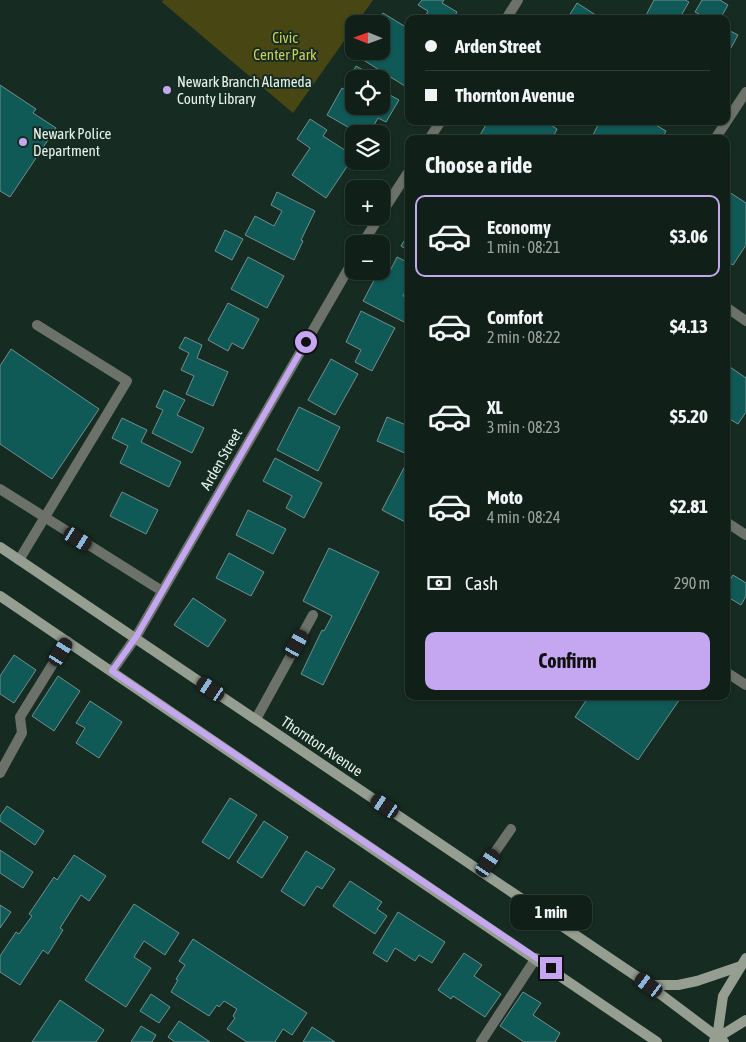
<!DOCTYPE html>
<meta charset="utf-8">
<style>
body{margin:0;font-family:"Asap Condensed",sans-serif;background:#192822;color:#f1f3f6;height:100vh;display:flex;flex-direction:column;font-size:19px;white-space:nowrap}
*{box-sizing:border-box;margin:0}
p{font-size:16px;color:#9ca3a2}
.icon{flex:none;width:28px;height:28px;fill:none;stroke:currentColor;stroke-width:2;stroke-linecap:round;stroke-linejoin:round}
.map{position:relative;flex:1;overflow:hidden}
.sheet{position:absolute;left:405px;top:135px;width:325px;height:565px;display:flex;flex-direction:column;background:#102019;border-radius:10px;box-shadow:0 1px 4px #0004,0 0 0 1px #303e38}
.sheet>*{flex:none}
.guide{position:absolute;left:405px;top:15px;width:325px;height:110px;border-radius:10px;box-shadow:0 1px 4px #0004,0 0 0 1px #303e38;display:grid;align-content:center;height:110px;padding:0 20px;background:#102019}
.needle{width:32px;rotate:271deg}
.controls{position:absolute;left:345px;top:15px;display:grid;gap:10px}
.controls a{display:grid;place-items:center;width:45px;height:45px;border-radius:10px;background:#102019;box-shadow:0 1px 4px #0004,0 0 0 1px #303e38;font-size:25px}
.end{position:absolute;width:22px;height:22px;margin:-11px;border:6px solid #c5a7f1;background:#111;box-shadow:0 0 0 2px #111}
.from{border-radius:50%}
.bubble{position:absolute;height:35px;border-radius:10px;background:#102019;box-shadow:0 1px 4px #0004,0 0 0 1px #303e38;font-size:16px;font-weight:700;line-height:35px;text-align:center}
.car{position:absolute;width:15px;height:30px;margin:-15px -8px;border-radius:6px;box-shadow:0 0 4px 1px #0007;background:linear-gradient(#222 24%,#8ab4d8 0 40%,#222 0 76%,#8ab4d8 0 86%,#222 0)}
.guide b{display:flex;align-items:center;gap:18px;height:48px;font-size:19px}
.guide b+b{border-top:1px solid #303e38}
.guide i{width:12px;height:12px;background:#f1f3f6}
ul{padding:0;list-style:none}
li{display:flex;align-items:center;gap:15px;height:82px;margin:0 10px 8px;padding:0 10px;border:2px solid transparent;border-radius:10px}
li div{flex:1}
li b{display:block;font-size:19px}
li em{font-style:normal;font-weight:700}
li.on{border-color:#c5a7f1}
li>.icon{width:45px;height:45px;stroke-width:1.5}
h2{padding:0 20px;font-size:22px;line-height:60px}
.pay{display:flex;align-items:center;gap:12px;height:55px;padding:0 20px;font-size:19px}
.pay p{margin-inline-start:auto}
.action{display:flex;gap:10px;margin-top:auto;padding:10px 20px}
.action a{flex:1;height:58px;border-radius:10px;background:#c5a7f1;color:#111;font-size:20px;font-weight:700;line-height:58px;text-align:center}
.map>svg:first-child{display:block}
</style>
<div class="map">
<svg width="746" height="1042" viewBox="0 0 746 1042">
<rect width="100%" height="100%" fill="#162b21"/>
<!-- green -->
<path fill="#484714" d="M163,0H373L356,24H354V27L293,113L162,2Z"/>
<!-- building -->
<g fill="#0f5957" stroke="#728f8d">
<path d="M422,0H444L442,3L457,12L453,19H424L428,11L418,5Z"/>
<path d="M654,0H685L689,2L679,19H644Z"/>
<path d="M702,0H720L728,5L720,19H696L699,14L695,12Z"/>
<path d="M577,3L602,19H567Z"/>
<path d="M383,13L409,29V52L405,58L409,61L408,88L357,56L360,51H381V24H377Z"/>
<path d="M726,29L738,35L726,57Z"/>
<path d="M356,66L375,77L374,79H354V84L348,81Z"/>
<path d="M0,85L36,109L33,113L56,128L10,197L0,191Z"/>
<path d="M342,88L354,95V106H381V90L399,100L386,122L378,118L369,134H360L327,115Z"/>
<path d="M310,119L327,130L323,136L354,156L326,198L292,175L310,148L297,139Z"/>
<path d="M488,121H504L510,125L512,121H545L557,129L552,139H482L479,137Z"/>
<path d="M600,121H615L619,124L620,121H635L643,125L645,121H649L666,131L662,139H591Z"/>
<path d="M726,190L746,203V245L733,265L726,261Z"/>
<path d="M277,192L315,211L301,240L303,241L294,260L245,235L255,216L274,226L282,211L271,205Z"/>
<path d="M225,230L243,239L232,260L215,251Z"/>
<path d="M409,233V251L401,246Z"/>
<path d="M248,257L284,276L267,308L231,289Z"/>
<path d="M397,257L409,263V284L403,296L409,299V313L404,322L363,301L379,271L381,270L389,273Z"/>
<path d="M228,303L259,319L243,349L232,343L228,351L208,340Z"/>
<path d="M361,311L395,328L372,371L355,362L361,350L346,342Z"/>
<path d="M185,337L202,345L197,358L228,372L213,406L186,394L194,376L181,370L189,353L179,348Z"/>
<path d="M11,349L99,409L52,479L0,444V366Z"/>
<path d="M331,359L358,374L335,415L308,400Z"/>
<path d="M730,367L746,378V412L738,424L726,417V373Z"/>
<path d="M164,390L185,400L177,415L204,428L192,453L152,433L163,410L156,407Z"/>
<path d="M299,407L340,427L318,471L277,450Z"/>
<path d="M387,417L406,425L409,418L407,454L377,441Z"/>
<path d="M122,418L147,430L141,442L181,462L169,487L120,463L128,446L112,438Z"/>
<path d="M275,458L322,483L304,518L286,508L292,496L263,481Z"/>
<path d="M407,462L409,463V524L382,510Z"/>
<path d="M122,492L158,510L146,534L110,516Z"/>
<path d="M248,510L286,529L273,554L236,535Z"/>
<path d="M329,548L379,572L323,685L301,674L322,630L324,631L332,616L303,601Z"/>
<path d="M229,553L264,572L251,596L216,578Z"/>
<path d="M733,575L746,583V596L741,605L726,596V587Z"/>
<path d="M193,598L226,620L208,647L174,625Z"/>
<path d="M14,655L36,670L14,703L0,694V676Z"/>
<path d="M58,676L80,691L54,731L32,716Z"/>
<path d="M589,696H682L638,760L575,717Z"/>
<path d="M90,701L122,722L99,758L76,743L85,728L76,723Z"/>
<path d="M230,798L257,815L229,859L202,842Z"/>
<path d="M7,806L44,831L35,845L0,821V816Z"/>
<path d="M264,821L288,837L262,878L237,862Z"/>
<path d="M0,850L33,872L23,888L0,873Z"/>
<path d="M306,851L335,869L322,889L317,886L304,906L281,891Z"/>
<path d="M74,855L106,876L89,901L81,895L60,928L63,930L48,954L43,950L20,985L0,972V956L16,932L19,934L32,916L29,914L54,877L57,880Z"/>
<path d="M350,881L382,902L377,909L387,916L375,934L333,906Z"/>
<path d="M134,904L179,933L165,955L144,941L134,957L151,968L126,1007L85,980Z"/>
<path d="M0,905L11,912L0,928Z"/>
<path d="M398,912L445,942L432,963L419,955L415,961L395,948L387,962L373,953Z"/>
<path d="M193,939L307,1013L292,1035L283,1029L275,1042H247L227,1029L235,1018L233,1016L237,1009L224,1001L219,1007L217,1005L209,1016L171,992L178,980L176,979L185,965L179,961Z"/>
<path d="M464,953L482,965L474,976L501,994L485,1017L453,996L451,999L438,990Z"/>
<path d="M523,992L541,1003L533,1015L560,1033L555,1042H524L500,1026Z"/>
<path d="M151,994L170,1007L159,1023L140,1011Z"/>
<path d="M60,1000L104,1030L96,1042H32Z"/>
<path d="M179,1021L210,1042H175L168,1037Z"/>
<path d="M141,1026L156,1035L152,1042H131Z"/>
<path d="M312,1027L335,1042H303Z"/>
</g>
<g fill="none" stroke-linecap="round" stroke-linejoin="round">
<!-- lane -->
<g stroke="#6c726a" stroke-width="10">
<path d="M0,489L162,591"/>
<path d="M726,522L746,535"/>
<path d="M19,560L127,381L37,325"/>
<path d="M726,672L746,685"/>
<path d="M256,719L313,615"/>
<path d="M0,773L22,733L20,717L67,641"/>
<path d="M481,872L511,829"/>
<path d="M481,1042L536,958"/>
</g>
<!-- street -->
<g stroke="#6c726a" stroke-width="10">
<path d="M506,19L518,0"/>
<path d="M429,139L441,121"/>
<path d="M715,139L746,92"/>
<path d="M381,214L409,171"/>
<path d="M362,244L380,216"/>
<path d="M726,307L746,321"/>
<path d="M112,671L136,637L354,259"/>
</g>
<!-- secondary -->
<g stroke="#959e91" stroke-width="10">
<path d="M0,547L639,978L724,1042"/>
<path d="M0,596L657,1042"/>
<path d="M649,985H678L697,981L741,966"/>
<path d="M717,1038L723,996L746,958"/>
<path d="M714,1041L717,1038L746,1020"/>
</g>
</g>
<g fill="none" stroke-linecap="round" stroke-linejoin="round">
<!-- route -->
<path stroke="#c5a7f1" stroke-width="6" d="M306,342L136,637L112,671L551,968"/>
</g>
<!-- markers -->
<g fill="#c5a7f1" stroke="#162b21" stroke-width="2">
<circle cx="167" cy="90" r="5"/>
<circle cx="23" cy="142" r="5"/>
</g>
<g text-anchor="middle" dominant-baseline="central" stroke-width="4" stroke-linejoin="round" paint-order="stroke">
<!-- park labels -->
<g font-size="15" fill="#cfce54" stroke="#162b21">
<text x="285" y="37">Civic<tspan x="285" dy="17">Center Park</tspan></text>
</g>
<!-- poi labels -->
<g font-size="15" fill="#e5f2eb" stroke="#162b21" text-anchor="start">
<text x="177" y="81">Newark Branch Alameda<tspan x="177" dy="17">County Library</tspan></text>
<text x="33" y="133">Newark Police<tspan x="33" dy="17">Department</tspan></text>
</g>
<!-- street labels -->
<g font-size="15" fill="#e5f2eb" stroke="#162b21">
<text transform="translate(221 459) rotate(-60)">Arden Street</text>
<text transform="translate(322 746) rotate(34)">Thornton Avenue</text>
</g>
</g>
</svg>
<div class="controls">
<a><svg class="needle" viewBox="-14 -14 28 28"><path d="M0-13l5 13h-10z" fill="#e53935"/><path d="M0 13l5-13h-10z" fill="#9ca3a2"/></svg></a>
<a><svg class="icon" aria-label="locate" viewBox="0 0 24 24"><circle cx="12" cy="12" r="6"/><path d="M12 2v4M12 18v4M2 12h4M18 12h4"/></svg></a>
<a><svg class="icon" aria-label="layers" viewBox="0 0 24 24"><path d="M12 4l9 5-9 5-9-5zM3 14l9 5 9-5"/></svg></a>
<a>+</a>
<a>−</a>
</div>
<i class="end from" style="left:306px;top:342px"></i>
<i class="end" style="left:551px;top:968px"></i>
<div class="bubble" style="left:510px;top:895px;width:82px">1 min</div>
<i class="car" style="left:78px;top:539px;rotate:122deg"></i>
<i class="car" style="left:297px;top:644px;rotate:29deg"></i>
<i class="car" style="left:61px;top:652px;rotate:32deg"></i>
<i class="car" style="left:211px;top:689px;rotate:304deg"></i>
<i class="car" style="left:385px;top:806px;rotate:304deg"></i>
<i class="car" style="left:488px;top:863px;rotate:34deg"></i>
<i class="car" style="left:649px;top:985px;rotate:306deg"></i>
<div class="guide">
<b><i class="from"></i>Arden Street</b>
<b><i></i>Thornton Avenue</b>
</div>
<section class="sheet">
<h2>Choose a ride</h2>
<ul>
<li class="on"><svg class="icon" aria-label="car" viewBox="0 0 24 24"><path d="M5 17H2v-5l4-1 3-4h7l3 4 3 1v5h-3M9 17h6M6 11h13"/><circle cx="7" cy="17" r="2"/><circle cx="17" cy="17" r="2"/></svg><div><b>Economy</b><p>1 min · 08:21</p></div><em>$3.06</em></li>
<li><svg class="icon" aria-label="car" viewBox="0 0 24 24"><path d="M5 17H2v-5l4-1 3-4h7l3 4 3 1v5h-3M9 17h6M6 11h13"/><circle cx="7" cy="17" r="2"/><circle cx="17" cy="17" r="2"/></svg><div><b>Comfort</b><p>2 min · 08:22</p></div><em>$4.13</em></li>
<li><svg class="icon" aria-label="car" viewBox="0 0 24 24"><path d="M5 17H2v-5l4-1 3-4h7l3 4 3 1v5h-3M9 17h6M6 11h13"/><circle cx="7" cy="17" r="2"/><circle cx="17" cy="17" r="2"/></svg><div><b>XL</b><p>3 min · 08:23</p></div><em>$5.20</em></li>
<li><svg class="icon" aria-label="car" viewBox="0 0 24 24"><path d="M5 17H2v-5l4-1 3-4h7l3 4 3 1v5h-3M9 17h6M6 11h13"/><circle cx="7" cy="17" r="2"/><circle cx="17" cy="17" r="2"/></svg><div><b>Moto</b><p>4 min · 08:24</p></div><em>$2.81</em></li>
</ul>
<div class="pay"><svg class="icon" aria-label="cash" viewBox="0 0 24 24"><path d="M3 7h18v10H3z"/><circle cx="12" cy="12" r="2"/></svg>Cash<p>290 m</p></div>
<div class="action"><a>Confirm</a></div>
</section>
</div>
